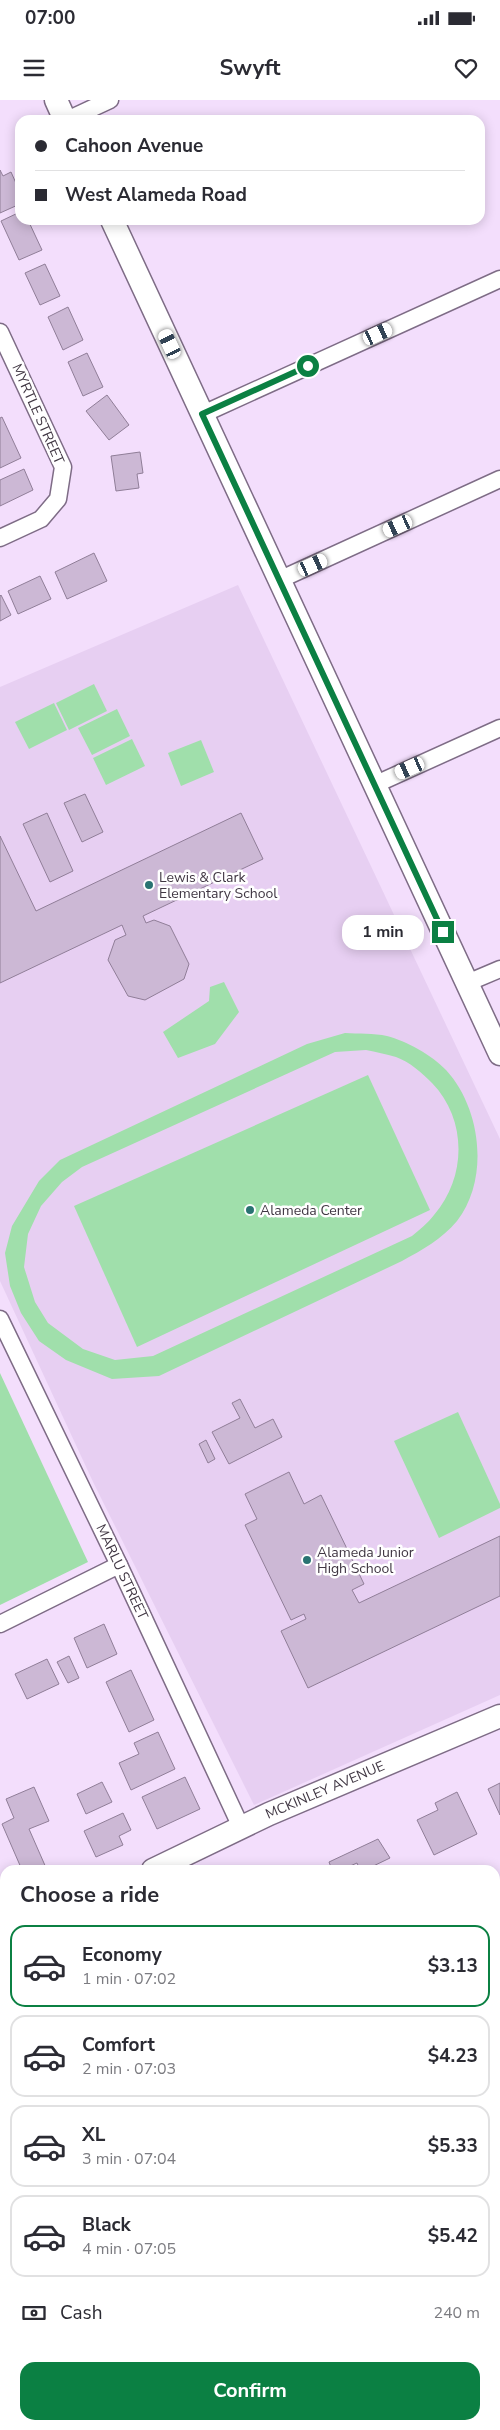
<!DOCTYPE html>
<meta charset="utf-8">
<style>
body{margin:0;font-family:"Nunito Sans",sans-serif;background:#f2f2f3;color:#2b2b33;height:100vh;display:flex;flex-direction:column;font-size:19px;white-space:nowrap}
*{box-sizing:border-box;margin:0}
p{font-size:16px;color:#7c7c81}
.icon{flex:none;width:28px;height:28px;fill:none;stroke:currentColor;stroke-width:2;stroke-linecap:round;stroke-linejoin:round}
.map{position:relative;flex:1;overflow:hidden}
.sheet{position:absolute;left:0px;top:1765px;width:500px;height:565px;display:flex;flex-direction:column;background:#fff;border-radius:15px 15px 0 0;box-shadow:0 2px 12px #0003}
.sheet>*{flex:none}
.top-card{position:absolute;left:15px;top:15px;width:470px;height:110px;border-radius:15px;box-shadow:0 2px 12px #0003;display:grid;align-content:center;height:110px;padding:0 20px;background:#fff}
.end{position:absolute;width:22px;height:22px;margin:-11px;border:6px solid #0b8043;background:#fff;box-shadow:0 0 0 2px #fff}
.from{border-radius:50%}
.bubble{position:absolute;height:35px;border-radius:15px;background:#fff;box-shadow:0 2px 12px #0003;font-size:16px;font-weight:700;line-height:35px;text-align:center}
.car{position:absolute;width:15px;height:30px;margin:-15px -8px;border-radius:6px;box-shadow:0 0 4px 1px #0007;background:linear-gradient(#fff 24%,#345 0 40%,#fff 0 76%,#345 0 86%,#fff 0)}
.top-card b{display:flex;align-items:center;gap:18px;height:48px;font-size:19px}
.top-card b+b{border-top:1px solid #e1e1e2}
.top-card i{width:12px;height:12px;background:#2b2b33}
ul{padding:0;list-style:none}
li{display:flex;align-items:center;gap:15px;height:82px;margin:0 10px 8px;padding:0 10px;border:2px solid #e1e1e2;border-radius:15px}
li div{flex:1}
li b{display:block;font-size:19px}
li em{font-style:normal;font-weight:700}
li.active{border-color:#0b8043}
li>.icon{width:45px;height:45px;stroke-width:1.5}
h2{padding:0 20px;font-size:22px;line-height:60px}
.pay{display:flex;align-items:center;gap:12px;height:55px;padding:0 20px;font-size:19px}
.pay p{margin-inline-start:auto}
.primary-button{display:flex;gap:10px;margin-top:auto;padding:10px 20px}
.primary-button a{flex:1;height:58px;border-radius:15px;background:#0b8043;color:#fff;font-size:20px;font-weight:700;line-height:58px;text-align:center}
.status{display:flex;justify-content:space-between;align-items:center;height:35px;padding:0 25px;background:#fff;direction:ltr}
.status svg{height:14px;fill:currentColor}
header{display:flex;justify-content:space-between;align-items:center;height:65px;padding:0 20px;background:#fff;font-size:22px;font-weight:700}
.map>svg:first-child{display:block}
</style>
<div class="status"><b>07:00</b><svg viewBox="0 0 49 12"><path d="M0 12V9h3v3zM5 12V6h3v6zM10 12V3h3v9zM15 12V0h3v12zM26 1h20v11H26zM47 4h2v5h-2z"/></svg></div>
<header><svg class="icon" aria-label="menu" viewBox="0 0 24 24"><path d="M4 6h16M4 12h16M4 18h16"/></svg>Swyft<svg class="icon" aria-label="heart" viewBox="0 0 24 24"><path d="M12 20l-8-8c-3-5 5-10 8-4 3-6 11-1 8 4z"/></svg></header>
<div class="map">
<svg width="500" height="2330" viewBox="0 0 500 2330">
<rect width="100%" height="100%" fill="#f3defc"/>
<!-- built -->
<path fill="#e7cff2" d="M238,485L500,1039V1595L254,1705L94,1384L0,1181V587Z"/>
<!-- green -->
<g fill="#a0dfab" fill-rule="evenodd">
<path d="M94,584L107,611L69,630L56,603Z"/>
<path d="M54,603L67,630L29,649L15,622Z"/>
<path d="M117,609L130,636L92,655L78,628Z"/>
<path d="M132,639L145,666L106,685L93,658Z"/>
<path d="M201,640L214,672L181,686L168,653Z"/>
<path d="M224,882L239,912L215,944L178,958L163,932L209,901L210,887Z"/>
<path d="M345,933C358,934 374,933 387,936C406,941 432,955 446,970C481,1008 490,1078 457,1121C442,1139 422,1150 402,1161L159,1276L112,1279L66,1260L39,1241L21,1213L10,1186L5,1153L12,1126L39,1081L60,1060L307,944ZM366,950C376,952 386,954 396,957C410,962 422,973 432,983C467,1019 467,1077 434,1115C428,1123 420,1129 412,1136L153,1256L115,1260L83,1249L48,1223L35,1202L24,1167L28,1134L41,1106L62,1082L82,1067L335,952Z"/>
<path d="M368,975L430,1110L137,1247L74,1106Z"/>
<path d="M0,1273L88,1462L0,1505Z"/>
<path d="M458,1312L500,1404V1408L439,1438L394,1341Z"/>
</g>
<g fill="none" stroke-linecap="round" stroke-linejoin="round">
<!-- canal -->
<g stroke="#72a0dd" stroke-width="20">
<path d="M495,2106L500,2103"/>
<path d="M157,2330L164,2325"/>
</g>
</g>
<!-- building -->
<g fill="#ccb8d5" stroke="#907e98">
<path d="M0,70L3,76L11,72L20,92V104L0,113Z"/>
<path d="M20,112V120H28L42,150L19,160L1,121Z"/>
<path d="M45,164L60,196L40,205L25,173Z"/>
<path d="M68,207L83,240L63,250L48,217Z"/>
<path d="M87,253L103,287L83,296L68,262Z"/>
<path d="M107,295L129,325L109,340L86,311Z"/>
<path d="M2,317L21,358L0,368V318Z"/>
<path d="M140,352L143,373L137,374L139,388L116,391L111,356Z"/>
<path d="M24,369L33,390L0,406V380Z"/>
<path d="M94,453L107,481L67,499L55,472Z"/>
<path d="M40,476L51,499L18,514L8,491Z"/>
<path d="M1,495L11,515L0,521V496Z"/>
<path d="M85,694L103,732L82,742L64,703Z"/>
<path d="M47,713L73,771L50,782L23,724Z"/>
<path d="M241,713L263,759L143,816L146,823L154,820L170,826L189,864L184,879L145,900L128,896L108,860L115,840L126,835L122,825L0,883V736L36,811Z"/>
<path d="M240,1299L255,1328L273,1319L282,1337L229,1364L212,1332L240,1318L232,1303Z"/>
<path d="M206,1340L215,1359L208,1363L199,1344Z"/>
<path d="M289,1372L304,1404L321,1395L364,1484L352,1490L359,1503L500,1436V1496L308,1588L281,1531L306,1519L304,1514L291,1520L245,1425L257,1419L245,1394Z"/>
<path d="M104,1524L117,1554L87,1568L74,1538Z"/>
<path d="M69,1556L79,1578L68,1583L57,1562Z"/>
<path d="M47,1559L59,1584L27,1599L15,1574Z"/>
<path d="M131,1570L154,1620L129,1632L106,1582Z"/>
<path d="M158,1632L175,1669L131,1690L119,1663L139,1654L134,1643Z"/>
<path d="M185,1677L200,1709L157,1729L142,1697Z"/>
<path d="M102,1682L112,1702L86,1714L77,1694Z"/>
<path d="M500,1683V1715L488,1689Z"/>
<path d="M34,1687L49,1721L29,1729L47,1770H22L2,1724L14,1718L6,1699Z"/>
<path d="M457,1692L477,1734L434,1755L417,1720L438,1710L435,1703Z"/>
<path d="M123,1713L131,1730L119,1736L123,1745L96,1757L84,1731Z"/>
<path d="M378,1739L390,1758L365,1770H360L357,1763L341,1770H332L329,1762Z"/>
<path d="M5,1910V1967L0,1957V1912Z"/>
<path d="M18,2325H49L51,2330H20Z"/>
</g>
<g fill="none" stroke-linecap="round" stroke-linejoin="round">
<defs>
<g id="street">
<path d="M67,20L110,0"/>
<path d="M0,232L63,367L58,399L41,419L0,438"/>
<path d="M203,314L500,179"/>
<path d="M279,480L500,379"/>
<path d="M374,685L500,628"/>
<path d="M467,883L500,869"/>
<path d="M0,1219L119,1465L241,1727"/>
<path d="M0,1524L119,1465"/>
</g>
<g id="secondary">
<path d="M56,0L65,20"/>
<path d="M112,120L500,954"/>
<path d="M153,1770L269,1714L500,1616"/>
<path d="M0,1846L5,1844"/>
</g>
</defs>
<!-- street casing -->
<use href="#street" stroke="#7e6c86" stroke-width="19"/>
<!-- secondary casing -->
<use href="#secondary" stroke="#7e6c86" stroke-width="25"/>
<!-- street -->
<use href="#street" stroke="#fff" stroke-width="16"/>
<!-- secondary -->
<use href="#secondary" stroke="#fff" stroke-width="22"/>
</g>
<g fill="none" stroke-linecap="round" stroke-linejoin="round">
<!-- route -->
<path stroke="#0b8043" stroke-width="6" d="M308,266L202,314L443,832"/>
</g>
<!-- markers -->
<g fill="#297372" stroke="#fff" stroke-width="2">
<circle cx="149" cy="785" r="5"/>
<circle cx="250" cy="1110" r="5"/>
<circle cx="307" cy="1460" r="5"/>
</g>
<g text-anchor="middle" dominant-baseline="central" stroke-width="5" stroke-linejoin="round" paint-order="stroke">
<!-- street labels -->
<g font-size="14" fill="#403743" stroke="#fff">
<text transform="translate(38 314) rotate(66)">MYRTLE STREET</text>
<text transform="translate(122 1472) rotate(65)">MARLU STREET</text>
<text transform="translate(325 1690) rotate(-23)">MCKINLEY AVENUE</text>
</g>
<!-- poi labels -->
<g font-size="14" fill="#403743" stroke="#fff" text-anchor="start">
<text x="159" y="777">Lewis &amp; Clark<tspan x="159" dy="16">Elementary School</tspan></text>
<text x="260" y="1110">Alameda Center</text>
<text x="317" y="1452">Alameda Junior<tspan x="317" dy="16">High School</tspan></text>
</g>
</g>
</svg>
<i class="end from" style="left:308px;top:266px"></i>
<i class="end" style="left:443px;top:832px"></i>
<div class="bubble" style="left:342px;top:815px;width:82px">1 min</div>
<i class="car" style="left:378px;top:234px;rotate:65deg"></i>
<i class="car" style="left:170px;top:244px;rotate:335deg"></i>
<i class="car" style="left:398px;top:426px;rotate:245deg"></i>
<i class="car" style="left:313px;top:465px;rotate:65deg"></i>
<i class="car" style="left:410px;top:668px;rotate:246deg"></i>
<div class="top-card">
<b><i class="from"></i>Cahoon Avenue</b>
<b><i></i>West Alameda Road</b>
</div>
<section class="sheet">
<h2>Choose a ride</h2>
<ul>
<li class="active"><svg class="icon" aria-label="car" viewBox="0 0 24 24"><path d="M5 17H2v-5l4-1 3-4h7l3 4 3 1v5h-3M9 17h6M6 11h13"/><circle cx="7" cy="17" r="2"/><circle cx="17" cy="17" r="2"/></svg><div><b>Economy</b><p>1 min · 07:02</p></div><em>$3.13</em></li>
<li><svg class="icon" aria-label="car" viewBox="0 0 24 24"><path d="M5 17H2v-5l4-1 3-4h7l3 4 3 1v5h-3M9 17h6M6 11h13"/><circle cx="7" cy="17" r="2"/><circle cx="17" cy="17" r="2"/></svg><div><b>Comfort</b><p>2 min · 07:03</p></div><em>$4.23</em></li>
<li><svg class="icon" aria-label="car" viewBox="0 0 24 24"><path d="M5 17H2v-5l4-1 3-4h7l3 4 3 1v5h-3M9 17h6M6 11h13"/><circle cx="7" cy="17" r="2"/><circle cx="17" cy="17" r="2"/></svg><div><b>XL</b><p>3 min · 07:04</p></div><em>$5.33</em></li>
<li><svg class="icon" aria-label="car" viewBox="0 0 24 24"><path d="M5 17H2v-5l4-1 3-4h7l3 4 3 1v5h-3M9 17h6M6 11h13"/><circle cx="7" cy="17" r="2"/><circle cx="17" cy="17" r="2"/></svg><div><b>Black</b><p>4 min · 07:05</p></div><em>$5.42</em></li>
</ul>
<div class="pay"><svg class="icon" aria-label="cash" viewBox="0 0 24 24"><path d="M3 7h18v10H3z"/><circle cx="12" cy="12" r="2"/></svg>Cash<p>240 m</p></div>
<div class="primary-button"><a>Confirm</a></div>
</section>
</div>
